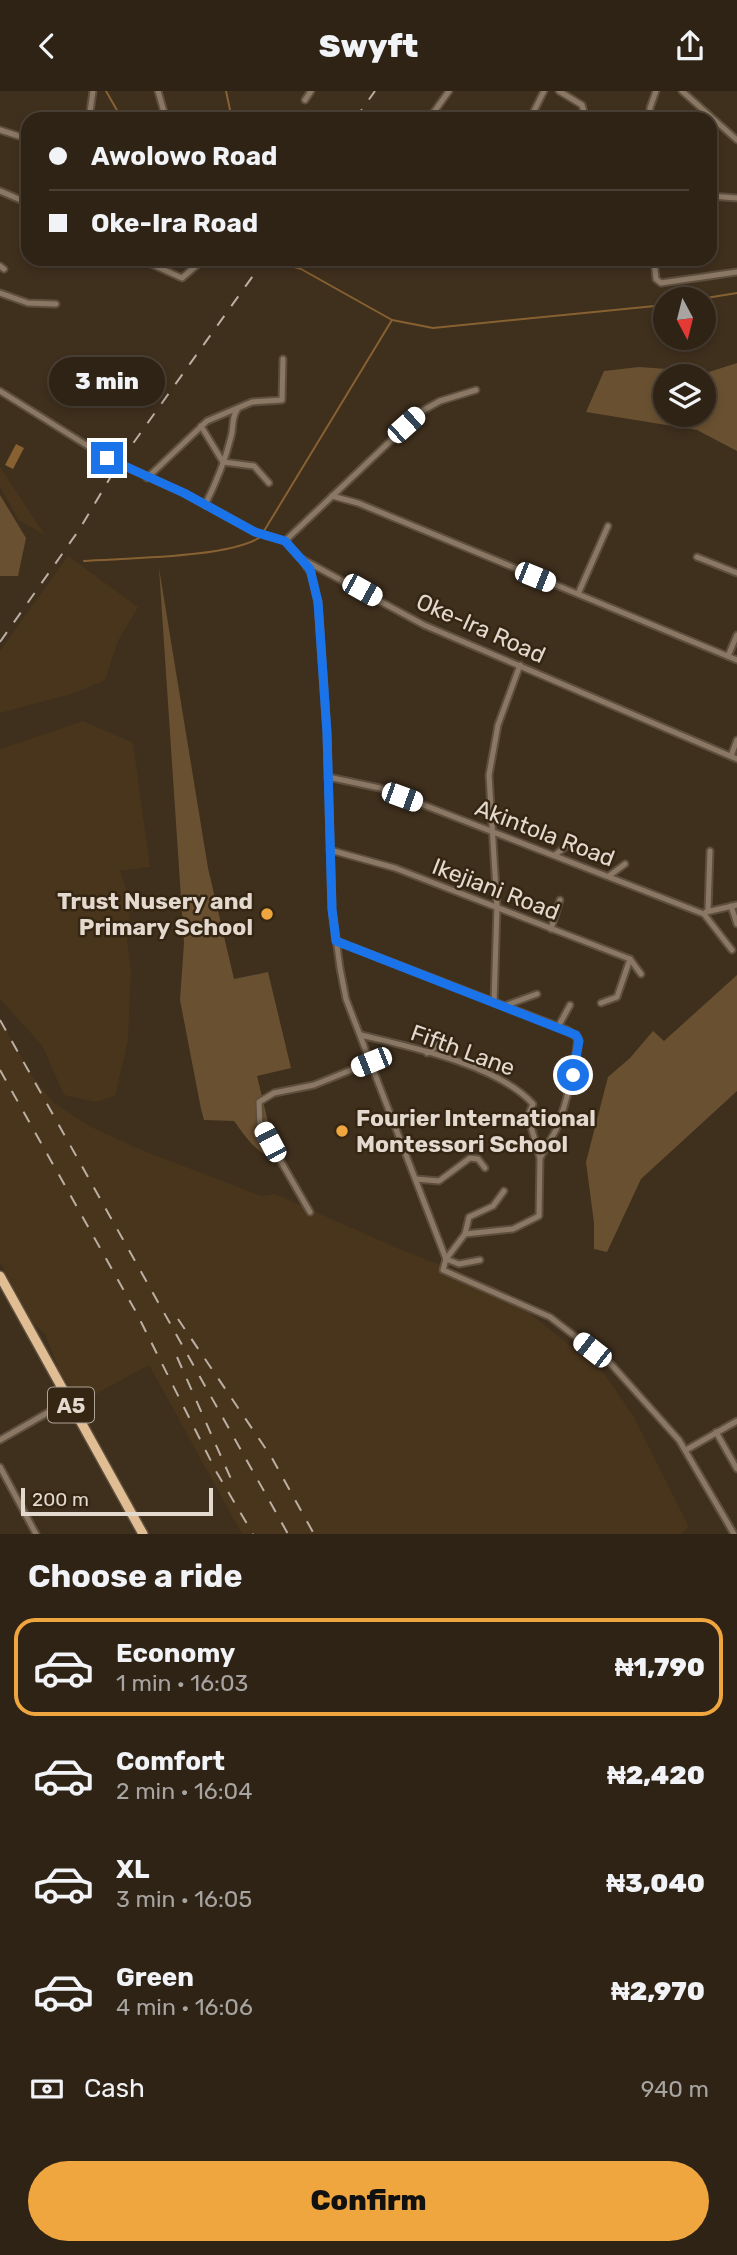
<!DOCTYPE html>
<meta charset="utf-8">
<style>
body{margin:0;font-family:Rubik,sans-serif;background:#372b1f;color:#f1f3f6;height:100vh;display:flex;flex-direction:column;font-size:26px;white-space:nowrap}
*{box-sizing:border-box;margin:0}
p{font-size:23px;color:#a7a4a1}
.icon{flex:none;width:38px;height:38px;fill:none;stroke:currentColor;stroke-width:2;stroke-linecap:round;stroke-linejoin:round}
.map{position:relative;height:1443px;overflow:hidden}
.details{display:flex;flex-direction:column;background:#2f2316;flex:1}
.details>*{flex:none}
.guide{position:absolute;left:21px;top:21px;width:696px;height:154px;border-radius:21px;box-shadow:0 4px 10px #0003,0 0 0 2px #4a4035;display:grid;align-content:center;height:154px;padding:0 28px;background:#2f2316}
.needle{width:46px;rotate:173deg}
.tools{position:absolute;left:653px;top:196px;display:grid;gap:14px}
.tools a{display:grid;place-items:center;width:63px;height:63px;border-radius:50%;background:#2f2316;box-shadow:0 4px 10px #0003,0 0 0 2px #4a4035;font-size:35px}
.scale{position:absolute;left:21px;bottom:18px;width:192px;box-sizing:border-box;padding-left:7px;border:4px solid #e3d9ce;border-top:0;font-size:19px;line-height:24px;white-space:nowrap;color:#e3d9ce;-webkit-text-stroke:5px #352613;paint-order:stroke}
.end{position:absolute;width:32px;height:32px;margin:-16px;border:9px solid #1a73e8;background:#fff;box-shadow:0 0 0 4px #fff}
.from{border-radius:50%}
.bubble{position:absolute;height:49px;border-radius:24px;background:#2f2316;box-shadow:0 4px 10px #0003,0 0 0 2px #4a4035;font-size:23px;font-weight:800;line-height:49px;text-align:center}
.car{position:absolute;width:21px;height:42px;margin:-21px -10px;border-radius:9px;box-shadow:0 0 5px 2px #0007;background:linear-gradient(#fff 24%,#345 0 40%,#fff 0 76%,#345 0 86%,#fff 0)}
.guide b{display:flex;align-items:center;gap:24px;height:66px;font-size:26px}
.guide b+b{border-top:2px solid #4a4035}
.guide i{width:18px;height:18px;background:#f1f3f6}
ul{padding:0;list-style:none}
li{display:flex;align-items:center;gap:21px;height:98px;margin:0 14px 10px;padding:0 14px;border:4px solid transparent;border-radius:21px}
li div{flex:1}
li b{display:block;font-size:26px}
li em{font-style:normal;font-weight:800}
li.active{border-color:#f0a63f}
li>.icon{width:63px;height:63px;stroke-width:1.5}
h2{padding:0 28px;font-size:32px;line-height:84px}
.pay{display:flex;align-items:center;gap:18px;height:77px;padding:0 28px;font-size:26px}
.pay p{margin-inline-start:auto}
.action{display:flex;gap:14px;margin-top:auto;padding:14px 28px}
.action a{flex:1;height:80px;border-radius:42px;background:#f0a63f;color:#111;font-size:28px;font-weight:800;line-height:80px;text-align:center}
header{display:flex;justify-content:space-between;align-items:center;height:91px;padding:0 28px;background:#2f2316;font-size:32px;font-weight:800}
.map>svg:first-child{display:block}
</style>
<header><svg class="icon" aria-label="back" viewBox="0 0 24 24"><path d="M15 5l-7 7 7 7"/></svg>Swyft<svg class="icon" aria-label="share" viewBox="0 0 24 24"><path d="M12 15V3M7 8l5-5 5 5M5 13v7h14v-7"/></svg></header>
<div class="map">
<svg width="737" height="1443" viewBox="0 0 737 1443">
<rect width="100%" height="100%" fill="#3f2f1d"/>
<!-- built -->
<g fill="#49351c">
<path d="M0,376L45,444L19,429L0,396Z"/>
<path d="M68,465L138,516L118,550L105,589L75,602L0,622V560Z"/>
<path d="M83,630L133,652L150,776L120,780L131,812L127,849L131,879L128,950L115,1005L96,1011L64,1004L42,954L0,908V658Z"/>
<path d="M0,929L33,986L54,1012L89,1035L137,1057L261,1105L275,1103L397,1157L498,1197L603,1281L634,1326L689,1436L681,1443H242L149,1274L81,1311L60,1281L45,1243L33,1232L0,1171Z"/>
</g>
<!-- green -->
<g fill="#695031" fill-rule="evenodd">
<path d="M737,272V360L697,339L586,321L604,280L639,276L709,281ZM704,285V324H665V285Z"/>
<path d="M0,404L26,447L18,485H0Z"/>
<path d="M159,477L208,777L234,888L268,881L291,977L257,985L277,1068C256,1063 246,1046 234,1030L204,1029L201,1018L180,909L184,852Z"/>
<path d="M737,884V1000L641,1088L607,1161L594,1158V1132L586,1071L608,986L630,967L653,940L664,950Z"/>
</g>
<!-- water -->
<path fill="#876131" d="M16,353L24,357L13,378L5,374Z"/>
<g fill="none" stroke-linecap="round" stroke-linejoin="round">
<!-- stream -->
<g stroke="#876131" stroke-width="2">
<path d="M106,0L122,28"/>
<path d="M226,0L232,28"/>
<path d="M267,168L301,178L392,229L433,237L665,214"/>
<path d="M700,208L737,202"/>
<path d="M264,440L392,229"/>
<path d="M84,470C126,467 231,467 262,445"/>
</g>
<defs>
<g id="street">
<path d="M158,0L164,21"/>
<path d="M559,0L582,14L586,28"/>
<path d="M682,0L737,49"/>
<path d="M305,9L311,0"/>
<path d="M89,28L93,0"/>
<path d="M429,28L449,0"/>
<path d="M530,28L544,0"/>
<path d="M650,28V17L656,0"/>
<path d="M0,39L28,48"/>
<path d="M0,100L28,112"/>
<path d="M710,105L737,107"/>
<path d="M140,168L182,187L204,168"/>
<path d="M654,168L656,188L661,192L737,181"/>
<path d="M466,172L498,168"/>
<path d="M0,175L4,178"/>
<path d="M0,202L28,212L56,213"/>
<path d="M0,300L107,367L184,402L255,441L285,450L300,467L424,534L737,668"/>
<path d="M201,335L223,371L254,375L269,392"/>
<path d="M147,387L207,330L252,311L282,309L283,268"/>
<path d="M332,405L358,412L737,569"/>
<path d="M205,414C216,392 225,370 231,346C234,336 231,328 237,319"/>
<path d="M285,450L422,320L440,310L476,299"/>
<path d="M697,466L737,482"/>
<path d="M302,469L311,482L318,511L327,642L332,818L340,877L346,908L446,1168L459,1173L480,1169"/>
<path d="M578,503L608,435"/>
<path d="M728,565L737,544"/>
<path d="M731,665L737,649"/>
<path d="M328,686L380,697L704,823L732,859"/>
<path d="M330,759L395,777L630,868L641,883"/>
<path d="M555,764L569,753"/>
<path d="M609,785L625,773"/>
<path d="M731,815L737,833"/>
<path d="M708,819L710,760"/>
<path d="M706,821L737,814"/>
<path d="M551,838L560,809"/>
<path d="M336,850L567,939L578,947L573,984L564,1016L556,1039L540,1067L539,1125L513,1138L465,1143L446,1168L443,1179L550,1226L611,1273L679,1349L734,1443"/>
<path d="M494,911L497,816L489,684L498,634L520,574"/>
<path d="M601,912L617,906L630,868"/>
<path d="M504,915L537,903"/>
<path d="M558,936L570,914"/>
<path d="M361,944C411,956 498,974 533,1013L528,1025L540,1067"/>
<path d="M427,962L442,951"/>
<path d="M416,1088L439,1090L470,1067L478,1068L485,1077"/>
<path d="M310,1121L260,1034L259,1011L274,1002L314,994L371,971"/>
<path d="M465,1143L469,1126L493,1115L504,1100"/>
<path d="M716,1341L737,1378"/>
<path d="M0,1349L68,1310"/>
<path d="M686,1359L737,1330"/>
<path d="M0,1376L36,1443"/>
</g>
<path id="primary" d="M0,1185L143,1443"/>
</defs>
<!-- street casing -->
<use href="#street" stroke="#5d4e3d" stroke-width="9"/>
<!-- primary casing -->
<use href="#primary" stroke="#5d4e3d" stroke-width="12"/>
<!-- street -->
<use href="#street" stroke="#8a7864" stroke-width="5"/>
<!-- primary -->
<use href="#primary" stroke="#e1bd93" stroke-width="9"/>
<!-- rail -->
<g stroke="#bbafa3" stroke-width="2" stroke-dasharray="12 12" stroke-linecap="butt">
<path d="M355,28L375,0"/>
<path d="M0,551L79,439L119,372L265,168"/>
<path d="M0,929L288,1443"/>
<path d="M0,979L136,1221L217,1382L253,1443"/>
<path d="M178,1228L272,1367L314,1443"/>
<path d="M177,1266L231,1388"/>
</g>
</g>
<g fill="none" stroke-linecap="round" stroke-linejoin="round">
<!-- route -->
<path stroke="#1a73e8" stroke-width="9" d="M107,367L184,402L255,441L285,450L310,478L318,511L327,642L332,818L336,850L576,944L579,950L573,984"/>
</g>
<!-- markers -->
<g fill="#f0a63f" stroke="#352613" stroke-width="2.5">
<circle cx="267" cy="823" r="7"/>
<circle cx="342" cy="1040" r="7"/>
</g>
<g text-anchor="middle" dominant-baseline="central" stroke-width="5" stroke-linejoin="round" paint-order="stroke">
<!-- shield labels -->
<rect fill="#352613" stroke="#afa396" stroke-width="2" x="48" y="1296.5" width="46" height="35" rx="5"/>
<g font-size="21" font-weight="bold" fill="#e3d9ce">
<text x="71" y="1314">A5</text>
</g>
<!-- street labels -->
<g font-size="23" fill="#e3d9ce" stroke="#352613">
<text transform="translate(481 537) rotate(24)">Oke-Ira Road</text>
<text transform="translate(545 742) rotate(21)">Akintola Road</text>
<text transform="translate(496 798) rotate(21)">Ikejiani Road</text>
<text transform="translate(463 959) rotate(20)">Fifth Lane</text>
</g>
<!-- poi labels -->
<g font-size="23" font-weight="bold" fill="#e3d9ce" stroke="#352613" text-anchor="end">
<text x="253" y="810">Trust Nusery and<tspan x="253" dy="26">Primary School</tspan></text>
<text x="356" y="1027" text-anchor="start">Fourier International<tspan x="356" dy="26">Montessori School</tspan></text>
</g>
</g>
</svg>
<div class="tools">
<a><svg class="needle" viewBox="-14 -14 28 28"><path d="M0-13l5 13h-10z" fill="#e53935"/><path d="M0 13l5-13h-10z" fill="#a7a4a1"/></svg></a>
<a><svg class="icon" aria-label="layers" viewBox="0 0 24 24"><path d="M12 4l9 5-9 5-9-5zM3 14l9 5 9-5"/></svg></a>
</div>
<div class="scale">200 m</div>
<i class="end from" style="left:573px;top:984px"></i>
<i class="end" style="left:107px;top:367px"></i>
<div class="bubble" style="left:49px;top:266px;width:116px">3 min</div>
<i class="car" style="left:406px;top:334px;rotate:48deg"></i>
<i class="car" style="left:535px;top:486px;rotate:112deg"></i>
<i class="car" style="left:362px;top:499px;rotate:119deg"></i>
<i class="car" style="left:402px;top:706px;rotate:110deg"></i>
<i class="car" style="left:371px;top:971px;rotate:248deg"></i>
<i class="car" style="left:270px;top:1051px;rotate:332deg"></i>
<i class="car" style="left:592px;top:1259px;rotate:308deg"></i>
<div class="guide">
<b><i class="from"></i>Awolowo Road</b>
<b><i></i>Oke-Ira Road</b>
</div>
</div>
<section class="details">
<h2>Choose a ride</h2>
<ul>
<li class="active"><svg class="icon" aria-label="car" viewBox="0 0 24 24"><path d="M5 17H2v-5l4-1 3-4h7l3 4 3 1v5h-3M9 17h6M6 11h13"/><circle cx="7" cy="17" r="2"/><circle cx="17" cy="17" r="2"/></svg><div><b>Economy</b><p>1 min · 16:03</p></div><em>₦1,790</em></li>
<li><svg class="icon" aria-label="car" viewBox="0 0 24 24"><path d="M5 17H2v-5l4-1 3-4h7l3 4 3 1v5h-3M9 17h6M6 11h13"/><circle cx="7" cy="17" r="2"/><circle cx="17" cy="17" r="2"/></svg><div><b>Comfort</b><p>2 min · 16:04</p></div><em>₦2,420</em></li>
<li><svg class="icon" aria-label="car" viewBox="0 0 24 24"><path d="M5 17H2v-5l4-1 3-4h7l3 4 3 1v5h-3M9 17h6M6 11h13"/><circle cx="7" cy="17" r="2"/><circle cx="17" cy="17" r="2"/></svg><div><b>XL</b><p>3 min · 16:05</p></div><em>₦3,040</em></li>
<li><svg class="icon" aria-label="car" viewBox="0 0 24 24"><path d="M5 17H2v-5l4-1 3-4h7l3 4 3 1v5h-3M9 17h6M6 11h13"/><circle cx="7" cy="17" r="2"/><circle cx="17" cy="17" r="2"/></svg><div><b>Green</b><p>4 min · 16:06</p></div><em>₦2,970</em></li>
</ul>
<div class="pay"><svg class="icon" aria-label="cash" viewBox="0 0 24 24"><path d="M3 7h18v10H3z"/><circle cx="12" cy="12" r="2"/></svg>Cash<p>940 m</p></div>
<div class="action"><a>Confirm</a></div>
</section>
